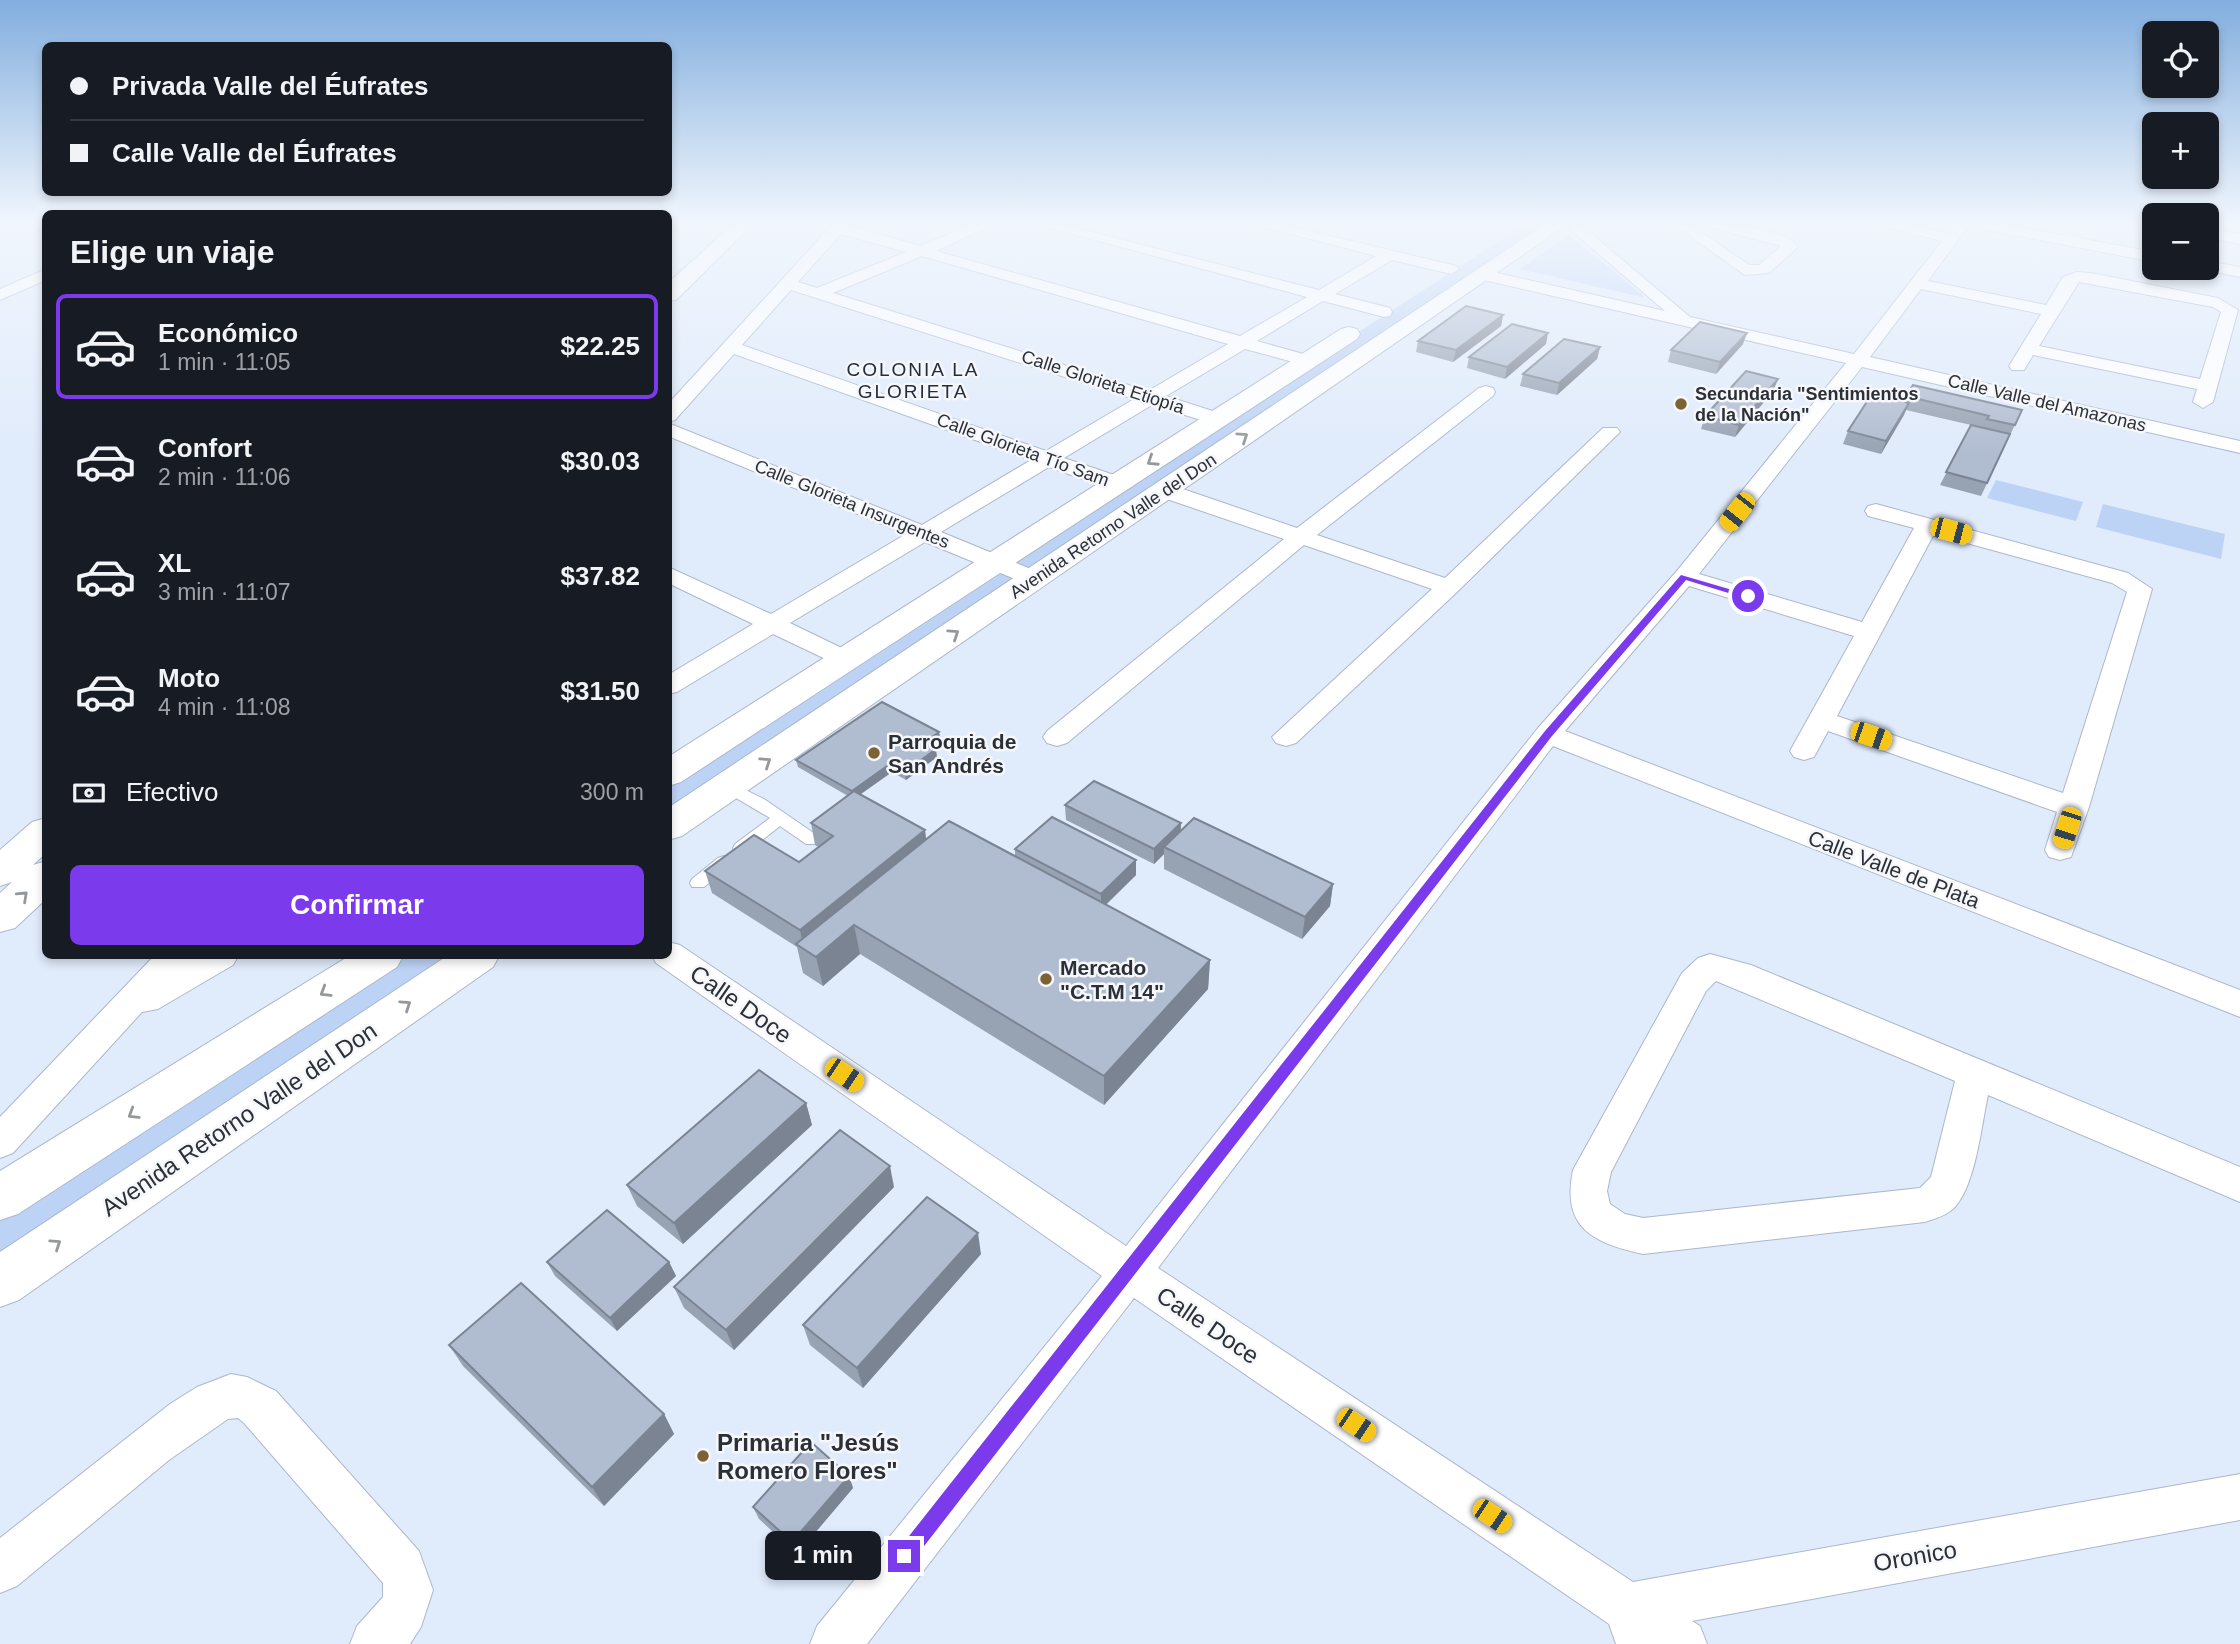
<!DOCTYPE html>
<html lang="es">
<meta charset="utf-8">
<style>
body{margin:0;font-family:Helvetica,sans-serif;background:#242831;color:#f1f3f6;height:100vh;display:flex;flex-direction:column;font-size:26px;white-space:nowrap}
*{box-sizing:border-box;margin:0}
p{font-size:23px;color:#9ea1a6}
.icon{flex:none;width:38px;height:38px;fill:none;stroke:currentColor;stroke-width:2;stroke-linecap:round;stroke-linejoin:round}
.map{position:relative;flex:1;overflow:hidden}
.drawer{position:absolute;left:42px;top:210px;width:630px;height:749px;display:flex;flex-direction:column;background:#171b24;border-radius:10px;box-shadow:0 4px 10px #0003}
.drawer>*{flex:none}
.guide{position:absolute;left:42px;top:42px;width:630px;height:154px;border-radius:10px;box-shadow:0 4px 10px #0003;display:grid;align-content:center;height:154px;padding:0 28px;background:#171b24}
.fabs{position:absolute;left:2142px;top:21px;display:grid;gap:14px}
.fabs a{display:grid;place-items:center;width:77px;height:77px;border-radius:10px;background:#171b24;box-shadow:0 4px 10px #0003;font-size:35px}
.end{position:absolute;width:32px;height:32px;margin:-16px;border:9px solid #7c3aed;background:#fff;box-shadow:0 0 0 4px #fff}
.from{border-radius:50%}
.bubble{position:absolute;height:49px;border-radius:10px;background:#171b24;box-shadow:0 4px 10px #0003;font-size:23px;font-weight:600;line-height:49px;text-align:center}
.car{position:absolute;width:21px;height:42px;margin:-21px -10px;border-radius:9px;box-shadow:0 0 5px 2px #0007;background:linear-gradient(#f5c518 24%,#345 0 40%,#f5c518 0 76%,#345 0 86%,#f5c518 0)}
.guide b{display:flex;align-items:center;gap:24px;height:66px;font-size:26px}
.guide b+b{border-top:2px solid #363941}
.guide i{width:18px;height:18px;background:#f1f3f6}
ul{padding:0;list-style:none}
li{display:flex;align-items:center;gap:21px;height:105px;margin:0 14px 10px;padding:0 14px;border:4px solid transparent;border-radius:10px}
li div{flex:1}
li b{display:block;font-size:26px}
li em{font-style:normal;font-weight:600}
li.on{border-color:#7c3aed}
li>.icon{width:63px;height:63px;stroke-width:1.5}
h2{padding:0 28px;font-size:32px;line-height:84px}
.pay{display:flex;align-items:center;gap:18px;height:77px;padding:0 28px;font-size:26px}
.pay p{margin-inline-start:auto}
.primary-button{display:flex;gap:14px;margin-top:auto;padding:14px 28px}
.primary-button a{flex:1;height:80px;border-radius:10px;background:#7c3aed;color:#fff;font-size:28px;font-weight:600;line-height:80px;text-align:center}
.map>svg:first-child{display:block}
</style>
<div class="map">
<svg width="2240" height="1644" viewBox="0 0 2240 1644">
<rect width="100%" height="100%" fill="#e0ebfb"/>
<!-- green -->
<g fill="#bdd3f5">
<path d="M1524,225H1546L669,810V778Z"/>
<path d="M1569,235L1646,298L1520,269Z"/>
<path d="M1996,480L2083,502L2076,521L1987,498Z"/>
<path d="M2103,504L2225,534L2221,559L2096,527Z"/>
<path d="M394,956H450L0,1255V1210Z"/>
</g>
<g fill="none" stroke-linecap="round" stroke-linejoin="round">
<defs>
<g id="lane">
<path d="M729,782L764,799L818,836L820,840L818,844H806L780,826L747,852H735L733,848L735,844L770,818L724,791L721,787Z"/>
<path d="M724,856L730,858L732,862L730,866L704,887H692L690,883L692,879L718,858Z"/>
</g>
<g id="street">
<path d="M832,225H848L920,246L971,225H992L936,251L1240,336L1307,297L1039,225H1064L1319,290L1376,256L1257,225H1284L1457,266L1459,269L1451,274L1392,260L1335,294L1390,308L1392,312L1390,316L1384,317L1323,301L1257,341L1314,357L1317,361L1314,365L1308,366L1245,349L1166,396L1225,415L1228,419L1225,423H1211L1152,405L1064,458L1126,479L1129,484L1126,489H1110L1049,467L941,532L1043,574L1047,579L1043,584H1027L925,542L790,623L854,654L858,659L854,664H836L773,634L677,692L668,694V675L753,624L668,583V567L771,614L906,534L668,436V423L922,525L1031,460L734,354L675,420L668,422V404ZM841,234L906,252L817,288L798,282ZM922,256L1228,344L1148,391L833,293ZM791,290L1134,399L1046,451L742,345Z"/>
<path d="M1565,225H1581L1690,317L1854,354L1942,241L1878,225H1909L1948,233L1954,225H1969L1928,281L2046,305L2063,277L2077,272L2091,273L2218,298L2238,310L2213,402L2203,408L2193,402L2197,389L2033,355L2024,370H2012L2009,366L2041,314L1921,289L1870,357L2240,441V453L1862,367L1699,574L1862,622L1914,528L1868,516L1865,511L1868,506L1876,504L2128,573L2152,589L2089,807L2071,857L2060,860L2049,857L2045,850L2057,812L1828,731L1814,757L1804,760L1794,757L1790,751L1854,636L1689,586L1565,731L2240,990V1017L1553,746L1158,1268L1633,1582L2240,1474V1520L1692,1621L1700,1626L1707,1644H1616L1609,1624L1134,1298L867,1644H810L817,1626L1102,1276L656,963L652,956H668V942L680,945L1126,1246L1538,728L1676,572L1846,363L1484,280L1476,275L1484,270L1665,311ZM2079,282L2213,307L2221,312L2200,379L2039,346ZM1934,534L2112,583L2127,592L2063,793L1837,716Z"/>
<path d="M1674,225H1691L1749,265H1759L1781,246L1702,225C1727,225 1782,226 1798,247L1769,273L1745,275Z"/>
<path d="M1975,225H2007L2154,252V262L1982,229Z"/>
<path d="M2207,229L2240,234V244L2207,237Z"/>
<path d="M2207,261L2240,267V277L2201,269L2207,268Z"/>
<path d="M46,269V280L0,300V289Z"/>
<path d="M1486,386L1493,388L1495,392L1493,396L1317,535L1445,578L1603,428H1617L1620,432L1457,592L1296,743L1286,746L1276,743L1272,737L1432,589L1304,545L1067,743L1057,746L1047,743L1043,737L1047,731L1284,539L1155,495L1152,490L1155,485H1171L1297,528L1479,388Z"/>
<path d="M1710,954L1751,965L2240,1167V1202L1988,1095C1981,1127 1976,1183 1955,1207C1948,1215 1934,1219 1925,1222L1643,1254C1593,1243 1561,1228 1573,1170L1682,973L1698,958ZM1716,981L1955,1081L1931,1177L1920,1188L1643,1218L1625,1214L1610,1204L1607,1191L1611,1172L1706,991Z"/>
<path d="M154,956H190L189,959L195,956H238L233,965L158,1009L142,1012L13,1153L0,1158V1117Z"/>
<path d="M231,1374L247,1377L276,1391L419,1551L433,1590L421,1627L410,1644H350L357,1626L383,1597V1583L244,1423L238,1418L228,1419L169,1460L17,1586L0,1593V1538L170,1404L197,1387Z"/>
</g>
<g id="secondary">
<path d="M1544,225H1566L682,836L668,840V808Z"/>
<path d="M1349,327L1357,329L1360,334L1357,339L681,782L668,786V757L1341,329Z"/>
<path d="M349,956H403L397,967L18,1214L0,1220V1171Z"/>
<path d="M447,956H499L493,967L19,1300L0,1307V1252Z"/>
</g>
<g id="highway">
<path d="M732,225H752L676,300L668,301V283Z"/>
<path d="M46,818V853L33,865L46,861V899L15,928L0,932V893L12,882L0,886V850L32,822Z"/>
</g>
</defs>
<!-- lane casing -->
<use href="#lane" stroke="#abb7cb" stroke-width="2"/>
<!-- street casing -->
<use href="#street" stroke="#abb7cb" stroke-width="2"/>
<!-- secondary casing -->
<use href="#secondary" stroke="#abb7cb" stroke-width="2"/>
<!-- highway casing -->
<use href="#highway" stroke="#abb7cb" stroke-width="2"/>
<!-- lane -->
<use href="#lane" fill="#fff" fill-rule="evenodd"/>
<!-- street -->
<use href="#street" fill="#fff" fill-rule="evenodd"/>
<!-- secondary -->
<use href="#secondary" fill="#fff" fill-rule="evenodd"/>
<!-- highway -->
<use href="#highway" fill="#fff" fill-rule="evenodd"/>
</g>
<!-- wall -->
<g fill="#97a2b3">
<path d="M1503,315L1501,326L1453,362L1416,352L1418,341Z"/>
<path d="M1546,344L1505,379L1467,368L1469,357Z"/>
<path d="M1743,344L1716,374L1668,362L1671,350Z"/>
<path d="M1600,347L1597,359L1557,395L1520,386L1523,374Z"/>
<path d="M1778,379L1773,391L1735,437L1701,429L1705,416Z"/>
<path d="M1906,396L2022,410L1981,496L1940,485L1971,425L1906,410L1881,454L1843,444L1848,431L1904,402Z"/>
<path d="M939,732L940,739L930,746L937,757L906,780L892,772L860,794L926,839L1015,856V849L1136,875L1106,905L1210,960L1208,989L1104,1105L860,954L823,986L803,973L797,947L712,893L705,871L799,862L818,847L815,845L811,823L848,796L798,767L796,760Z"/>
<path d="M1065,805L1181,823V831L1333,884L1330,906L1302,939L1164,869V854L1154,864L1066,820Z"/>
<path d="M806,1103L812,1125L683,1244L637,1206L627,1185Z"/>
<path d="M894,1187L734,1350L684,1308L674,1287Z"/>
<path d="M981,1254L863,1388L810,1345L803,1325Z"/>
<path d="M547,1262H669L676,1276L617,1331L555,1276Z"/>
<path d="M449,1345L664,1414L674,1434L604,1506L463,1366Z"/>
<path d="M849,1476L853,1488L797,1554L759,1519L753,1507Z"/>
</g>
<!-- shaded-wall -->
<g fill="#7b8492">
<path d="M1503,315L1501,326L1453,362L1456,350Z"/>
<path d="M1548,333L1546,344L1505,379L1507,367Z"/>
<path d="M1747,333L1743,344L1716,374L1720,362Z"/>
<path d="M1600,347L1597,359L1557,395L1559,383Z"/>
<path d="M1778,379L1773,391L1735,437L1739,425Z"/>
<path d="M1909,403L1904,415L1881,454L1886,441Z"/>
<path d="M939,732L940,739L925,750L924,743Z"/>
<path d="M936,749L937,757L906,780L905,772Z"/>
<path d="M890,764L892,772L854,799L852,791Z"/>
<path d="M1181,823L1180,838L1164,847V854L1154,864V849Z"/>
<path d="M925,830L928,852L804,949L800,930Z"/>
<path d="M1136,860V875L1101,909V894Z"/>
<path d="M1333,884L1330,906L1302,939L1305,917Z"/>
<path d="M854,925L860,954L823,986L816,957Z"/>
<path d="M1210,960L1208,989L1104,1105V1076Z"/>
<path d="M806,1103L812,1125L683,1244L674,1223Z"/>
<path d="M890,1166L894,1187L734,1350L726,1330Z"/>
<path d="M978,1233L981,1254L863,1388L857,1368Z"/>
<path d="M669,1262L676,1276L617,1331L610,1318Z"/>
<path d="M664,1414L674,1434L604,1506L592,1487Z"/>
<path d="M849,1476L853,1488L797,1554L792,1542Z"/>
</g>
<!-- building -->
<g fill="#b0bcd0" stroke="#7b8492" stroke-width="2">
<path d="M1466,306L1503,315L1456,350L1418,341Z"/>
<path d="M1700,322L1747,333L1720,362L1671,350Z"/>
<path d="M1512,324L1548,333L1507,367L1469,357Z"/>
<path d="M1564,339L1600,347L1559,383L1523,374Z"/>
<path d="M1746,371L1778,379L1739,425L1705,416Z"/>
<path d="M1913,385L2022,410L2015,425L1987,419L1989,416L1906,396Z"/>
<path d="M1872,394L1909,403L1886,441L1848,431Z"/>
<path d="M1971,425L2010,434L1987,483L1946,472Z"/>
<path d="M882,702L939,732L924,743L936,749L905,772L890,764L852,791L796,760Z"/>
<path d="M1094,781L1181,823L1154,849L1065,805Z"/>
<path d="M854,791L925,830L800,930L705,871L754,835L799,862L833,836L811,823Z"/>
<path d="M1052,817L1136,860L1101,894L1015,849Z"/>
<path d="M1194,818L1333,884L1305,917L1164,847Z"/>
<path d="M949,821L1210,960L1104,1076L854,925L816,957L796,944Z"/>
<path d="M759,1070L806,1103L674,1223L627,1185Z"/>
<path d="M840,1130L890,1166L726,1330L674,1287Z"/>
<path d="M927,1197L978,1233L857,1368L803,1325Z"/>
<path d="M607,1210L669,1262L610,1318L547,1262Z"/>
<path d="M521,1283L664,1414L592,1487L449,1345Z"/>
<path d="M811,1442L849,1476L792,1542L753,1507Z"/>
</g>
<!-- one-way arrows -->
<defs><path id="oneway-chevron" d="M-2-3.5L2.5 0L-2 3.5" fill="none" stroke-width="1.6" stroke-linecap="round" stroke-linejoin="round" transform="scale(1.75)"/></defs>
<g stroke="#95989b">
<use href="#oneway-chevron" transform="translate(1243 437) rotate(-34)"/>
<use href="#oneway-chevron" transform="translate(1152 461) rotate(147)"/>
<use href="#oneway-chevron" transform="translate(954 634) rotate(-34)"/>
<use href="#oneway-chevron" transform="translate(766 762) rotate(-34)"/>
<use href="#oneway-chevron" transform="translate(23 896) rotate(-43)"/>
<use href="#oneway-chevron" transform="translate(325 992) rotate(148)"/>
<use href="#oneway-chevron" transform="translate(406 1005) rotate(-34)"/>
<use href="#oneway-chevron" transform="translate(133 1114) rotate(148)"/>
<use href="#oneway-chevron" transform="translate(56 1244) rotate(-34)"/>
</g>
<!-- sky -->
<linearGradient id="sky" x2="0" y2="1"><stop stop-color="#82aede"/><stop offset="0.49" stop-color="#f1f6fd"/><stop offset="1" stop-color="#f1f6fd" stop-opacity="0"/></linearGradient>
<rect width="2240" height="455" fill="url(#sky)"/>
<!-- route -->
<path fill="#7c3aed" d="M1681,575L1753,596L1748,599L1686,580L1552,736L911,1563L904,1566L898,1563L895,1556L898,1550L1545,731Z"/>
<!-- markers -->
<g fill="#7d6234" stroke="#f5f7fb" stroke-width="2.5">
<circle cx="1681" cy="404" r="7"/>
<circle cx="874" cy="753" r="7"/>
<circle cx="1046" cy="979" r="7"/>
<circle cx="703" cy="1456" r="7"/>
</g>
<g text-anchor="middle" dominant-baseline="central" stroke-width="5" stroke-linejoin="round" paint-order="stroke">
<!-- far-street labels -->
<g font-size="18" fill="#2b3037" stroke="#f5f7fb">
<text transform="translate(1103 382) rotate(18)">Calle Glorieta Etiopía</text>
<text transform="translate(2047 403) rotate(13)">Calle Valle del Amazonas</text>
<text transform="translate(1023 450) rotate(20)">Calle Glorieta Tío Sam</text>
<text transform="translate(852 504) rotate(22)">Calle Glorieta Insurgentes</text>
<text transform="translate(1113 526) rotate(-34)">Avenida Retorno Valle del Don</text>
</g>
<!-- far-poi labels -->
<g font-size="18" font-weight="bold" fill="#2b3037" stroke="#f5f7fb" text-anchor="start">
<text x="1695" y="394">Secundaria "Sentimientos<tspan x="1695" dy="21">de la Nación"</tspan></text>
</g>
<!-- far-neighbourhood labels -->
<g font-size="19" letter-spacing="2" fill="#242d3d" stroke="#f5f7fb">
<text x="913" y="369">COLONIA LA<tspan x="913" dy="22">GLORIETA</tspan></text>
</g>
<!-- poi labels -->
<g font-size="21" font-weight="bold" fill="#2b3037" stroke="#f5f7fb" text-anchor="start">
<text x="888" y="741">Parroquia de<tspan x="888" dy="24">San Andrés</tspan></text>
<text x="1060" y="967">Mercado<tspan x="1060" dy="24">"C.T.M 14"</tspan></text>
</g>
<!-- street labels -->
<g font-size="21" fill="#2b3037" stroke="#f5f7fb">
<text transform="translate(1894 869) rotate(21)">Calle Valle de Plata</text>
</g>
<!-- near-street labels -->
<g font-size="24" fill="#2b3037" stroke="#f5f7fb">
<text transform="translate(741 1004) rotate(35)">Calle Doce</text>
<text transform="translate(239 1119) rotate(-34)">Avenida Retorno Valle del Don</text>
<text transform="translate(1208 1325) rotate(34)">Calle Doce</text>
<text transform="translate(1915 1556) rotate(-10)">Oronico</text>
</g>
<!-- near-poi labels -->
<g font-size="24" font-weight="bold" fill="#2b3037" stroke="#f5f7fb" text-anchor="start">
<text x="717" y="1442">Primaria "Jesús<tspan x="717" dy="28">Romero Flores"</tspan></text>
</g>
</g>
</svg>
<div class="fabs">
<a><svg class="icon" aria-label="locate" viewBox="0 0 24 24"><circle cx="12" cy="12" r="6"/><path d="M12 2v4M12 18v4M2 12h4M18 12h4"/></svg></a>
<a>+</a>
<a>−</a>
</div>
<i class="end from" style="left:1748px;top:596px"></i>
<i class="end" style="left:904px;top:1556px"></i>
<div class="bubble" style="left:765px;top:1531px;width:116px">1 min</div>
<i class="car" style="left:1737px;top:512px;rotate:218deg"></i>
<i class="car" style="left:1951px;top:531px;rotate:105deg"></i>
<i class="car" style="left:1871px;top:736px;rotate:109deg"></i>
<i class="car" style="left:2067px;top:828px;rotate:198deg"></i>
<i class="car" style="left:844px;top:1075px;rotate:124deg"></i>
<i class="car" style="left:1356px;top:1425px;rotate:124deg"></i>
<i class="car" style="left:1492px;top:1516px;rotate:124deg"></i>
<div class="guide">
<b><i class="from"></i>Privada Valle del Éufrates</b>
<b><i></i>Calle Valle del Éufrates</b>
</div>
<section class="drawer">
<h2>Elige un viaje</h2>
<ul>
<li class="on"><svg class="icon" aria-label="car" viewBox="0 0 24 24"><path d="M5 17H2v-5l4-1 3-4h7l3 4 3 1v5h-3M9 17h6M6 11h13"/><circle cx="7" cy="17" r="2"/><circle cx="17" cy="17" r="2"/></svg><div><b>Económico</b><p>1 min · 11:05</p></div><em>$22.25</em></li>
<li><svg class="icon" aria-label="car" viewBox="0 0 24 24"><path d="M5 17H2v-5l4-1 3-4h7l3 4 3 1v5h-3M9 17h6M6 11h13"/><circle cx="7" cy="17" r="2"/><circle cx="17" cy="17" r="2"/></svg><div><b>Confort</b><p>2 min · 11:06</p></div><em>$30.03</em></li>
<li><svg class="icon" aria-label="car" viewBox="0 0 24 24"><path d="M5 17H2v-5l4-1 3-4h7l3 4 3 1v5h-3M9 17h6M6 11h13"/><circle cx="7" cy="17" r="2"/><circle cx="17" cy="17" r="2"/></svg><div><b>XL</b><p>3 min · 11:07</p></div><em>$37.82</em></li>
<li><svg class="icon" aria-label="car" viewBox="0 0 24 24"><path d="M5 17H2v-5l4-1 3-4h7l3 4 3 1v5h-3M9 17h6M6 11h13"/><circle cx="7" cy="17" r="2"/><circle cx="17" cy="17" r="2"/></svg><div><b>Moto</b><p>4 min · 11:08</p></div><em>$31.50</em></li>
</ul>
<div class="pay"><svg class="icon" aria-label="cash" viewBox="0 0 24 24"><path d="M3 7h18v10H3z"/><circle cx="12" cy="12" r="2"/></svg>Efectivo<p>300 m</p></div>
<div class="primary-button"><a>Confirmar</a></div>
</section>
</div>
